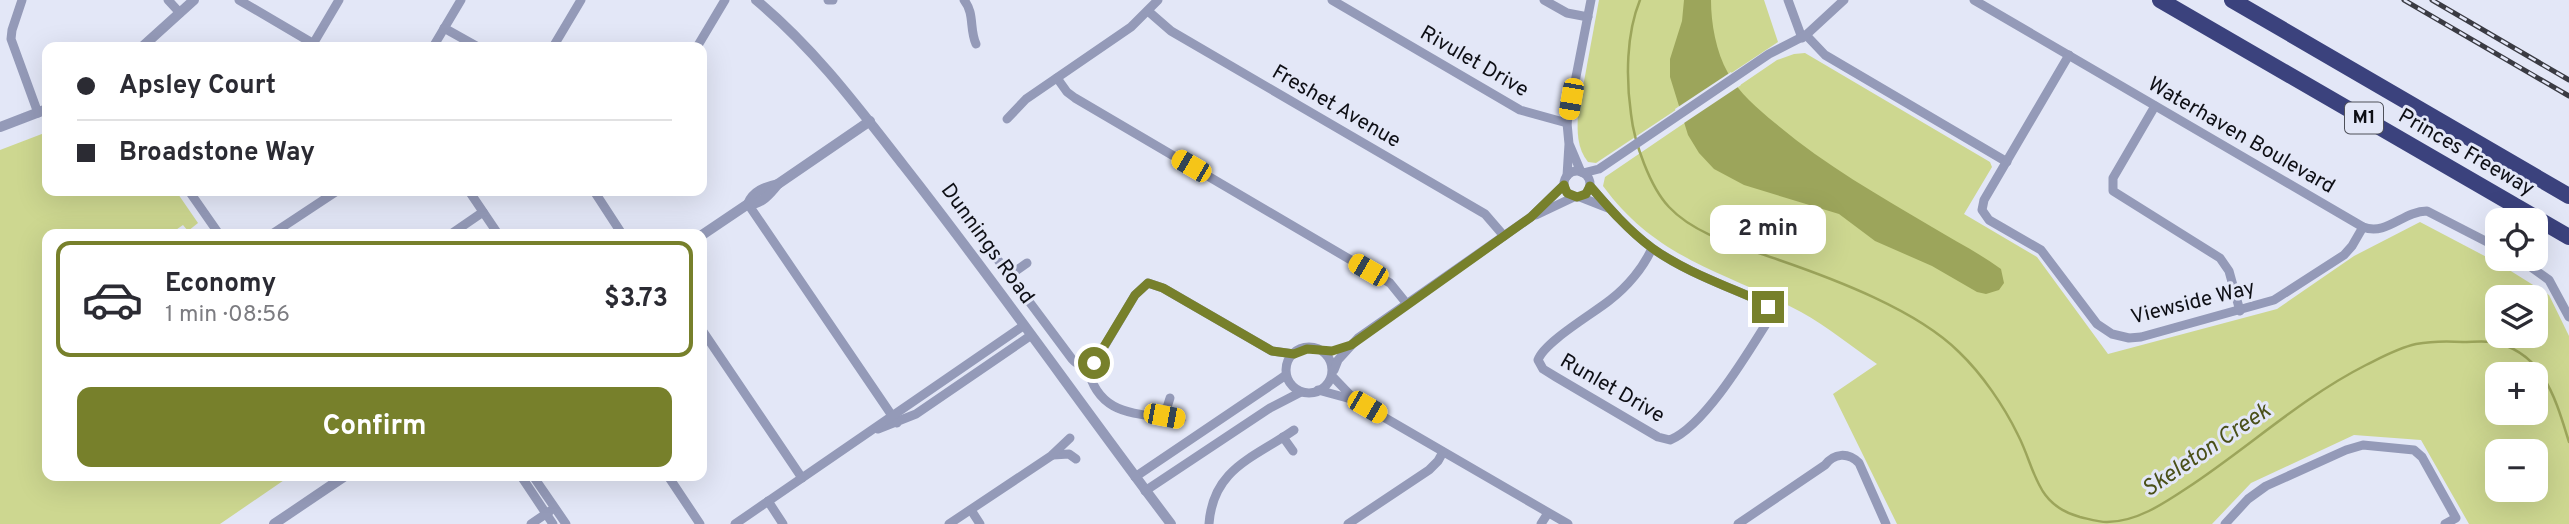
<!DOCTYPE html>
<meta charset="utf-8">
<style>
body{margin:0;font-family:Overpass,sans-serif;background:#f2f2f3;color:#2b2b33;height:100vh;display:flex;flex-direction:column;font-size:26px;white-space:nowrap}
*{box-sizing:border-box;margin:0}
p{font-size:23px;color:#7c7c81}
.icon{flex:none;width:38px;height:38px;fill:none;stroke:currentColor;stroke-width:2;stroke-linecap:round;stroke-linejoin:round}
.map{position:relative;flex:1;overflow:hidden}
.drawer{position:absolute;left:42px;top:229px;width:665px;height:252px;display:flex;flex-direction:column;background:#fff;border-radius:14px;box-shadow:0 7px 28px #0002}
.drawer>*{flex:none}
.top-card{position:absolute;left:42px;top:42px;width:665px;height:154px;border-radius:14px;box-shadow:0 7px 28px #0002;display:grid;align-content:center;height:154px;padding:0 35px;background:#fff}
.tools{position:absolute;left:2485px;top:208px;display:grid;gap:14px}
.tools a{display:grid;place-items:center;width:63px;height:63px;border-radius:14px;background:#fff;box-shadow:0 7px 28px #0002;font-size:35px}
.end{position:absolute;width:32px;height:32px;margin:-16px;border:9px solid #77802b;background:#fff;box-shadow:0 0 0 4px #fff}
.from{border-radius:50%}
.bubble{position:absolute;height:49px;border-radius:14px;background:#fff;box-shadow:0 7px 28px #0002;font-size:23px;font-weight:700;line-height:49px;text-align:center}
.car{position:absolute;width:21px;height:42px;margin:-21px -10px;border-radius:9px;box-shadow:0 0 5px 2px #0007;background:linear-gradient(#f5c518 24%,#345 0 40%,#f5c518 0 76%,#345 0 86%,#f5c518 0)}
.top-card b{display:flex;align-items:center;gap:24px;height:66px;font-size:26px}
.top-card b+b{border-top:2px solid #e1e1e2}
.top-card i{width:18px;height:18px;background:#2b2b33}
ul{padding:12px 0 0;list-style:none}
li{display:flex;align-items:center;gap:21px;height:116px;margin:0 14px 10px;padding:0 21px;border:4px solid transparent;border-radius:14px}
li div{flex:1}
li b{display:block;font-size:26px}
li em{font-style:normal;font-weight:700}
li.selected{border-color:#77802b}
li>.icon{width:63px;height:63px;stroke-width:1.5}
.primary-button{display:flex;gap:14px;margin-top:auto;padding:14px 35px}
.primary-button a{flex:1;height:80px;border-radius:14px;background:#77802b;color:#fff;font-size:28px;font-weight:700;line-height:80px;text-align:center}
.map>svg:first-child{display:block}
</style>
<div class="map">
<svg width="2569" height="524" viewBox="0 0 2569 524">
<rect width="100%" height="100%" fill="#e3e7f7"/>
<!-- green -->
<g fill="#cdd790" fill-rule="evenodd">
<path d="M1599,0H1764L1778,42L1596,163L1588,162C1577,148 1577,132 1578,114Z"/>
<path d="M1805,53L1990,162L1992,167L1964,214L2037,257L2108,354L2277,309L2354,256L2420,222L2498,263L2549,295L2569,336V524H2469L2421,440L2354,435L2251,483L2212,524H1897L1833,394L1877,364C1852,347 1828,327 1801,312C1725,271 1658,261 1603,186L1605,177L1777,60L1794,54ZM2497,298H2536V336H2497ZM2497,374H2536V413H2497ZM2497,452H2536V490H2497Z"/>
<path d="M47,132V191H176L198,223L188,231L183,225L170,234H47V476H290L220,524H0V150Z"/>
</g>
<!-- water -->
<path fill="#9ca55b" d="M1684,0H1711C1711,23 1716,52 1728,73C1739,93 1758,109 1775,123C1823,164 1878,195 1932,227C1955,241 1979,253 2001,269L2004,283L1999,290L1986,294L1977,292L1932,266L1875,241L1839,214L1744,185L1714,169L1699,153L1688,135L1670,77V59L1682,21Z"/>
<!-- pier -->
<path fill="#e3e7f7" d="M1731,72L1741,85L1681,125L1675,109Z"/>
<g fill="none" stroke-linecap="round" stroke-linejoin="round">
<!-- stream -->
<path stroke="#9ca55b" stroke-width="2.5" d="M1640,0C1626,34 1626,79 1631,114C1634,142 1650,187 1669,207C1696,236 1743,247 1779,260C1834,279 1917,310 1959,352C1982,374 2004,406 2018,435C2036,470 2035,505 2080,517C2089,519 2098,522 2107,522C2136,522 2163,504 2187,488C2248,448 2301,398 2366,365C2382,357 2398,348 2416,344C2432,341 2447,341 2463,342C2472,342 2482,341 2491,342C2543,350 2556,400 2569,442"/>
<!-- minor -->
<g stroke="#949ab8" stroke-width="9">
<path d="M22,0L12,30L11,39L38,113"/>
<path d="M168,0L180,13"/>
<path d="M239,0L319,47"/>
<path d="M828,0H833"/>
<path d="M964,0C975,14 969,28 976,44"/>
<path d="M1332,0L1520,110L1567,123"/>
<path d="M1544,0L1567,13L1588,17"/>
<path d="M1788,0L1802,38"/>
<path d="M1974,0L2363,227C2387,236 2403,211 2427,211L2497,247"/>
<path d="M1148,11L1171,31L1485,214L1504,236"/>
<path d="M444,28L478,47"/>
<path d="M1806,35L1825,55L2007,162"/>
<path d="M313,44L339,0"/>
<path d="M433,47L461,0"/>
<path d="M553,47L581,0"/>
<path d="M697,47L725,0"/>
<path d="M2069,55L1984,200L1982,210L1989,220L2041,250L2097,324L2112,334L2129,338L2141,337L2274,300L2344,255L2352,246L2363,227"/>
<path d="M1057,78L1067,92L1075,98L1390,283L1407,304"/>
<path d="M2155,106L2113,178V191L2220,258L2229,271L2240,311"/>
<path d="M1007,119L1026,99L1131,27L1158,0"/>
<path d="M1570,146L1581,172"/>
<circle cx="1577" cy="184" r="13"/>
<path d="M1583,173L1599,169L1769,54L1806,35L1844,0"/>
<path d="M1567,176L1569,144L1567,123L1591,0"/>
<path d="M1590,186C1609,208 1628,230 1652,248C1684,271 1724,285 1760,301L1770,311L1766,324C1746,356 1704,426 1670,440L1658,437L1556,377L1543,369L1538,360C1544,342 1594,313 1610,300C1627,287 1644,267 1652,248"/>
<path d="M189,191L219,234"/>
<path d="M469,191L498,234"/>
<path d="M594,191L622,234"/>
<path d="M1580,197L1608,208"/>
<path d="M748,204L897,423"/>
<path d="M1536,215L1574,197"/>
<path d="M272,234L337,191"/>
<path d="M451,234L483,212"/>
<path d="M2520,259L2549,280L2569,317"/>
<path d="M998,260L1072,359C1079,367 1087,368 1095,362L1135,295L1148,283L1163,288L1272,351L1294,354"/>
<path d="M1010,275L1027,263"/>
<path d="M702,330L802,478"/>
<circle cx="1309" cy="370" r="23"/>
<path d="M1087,366C1099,419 1138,412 1181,420"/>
<path d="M1334,370L1338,360L1358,338L1531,217L1564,185"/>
<path d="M1333,377L1356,401L1568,524"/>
<path d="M1318,390L1351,399"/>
<path d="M1164,417L1170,398"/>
<path d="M878,429L916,414L1030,336"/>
<path d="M1283,437L1293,451"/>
<path d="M1053,455L1069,454L1076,459"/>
<path d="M521,476L553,524"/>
<path d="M533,476L566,524"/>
<path d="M668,476L700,524"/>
<path d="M1135,477L1286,375"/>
<path d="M1145,491L1270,408L1301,392"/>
<path d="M768,501L783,524"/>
<path d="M971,510L980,524"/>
<path d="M531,524L550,511"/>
<path d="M735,524L1023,326"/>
<path d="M949,524L1051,456L1070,438"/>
<path d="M1209,524C1213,468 1254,458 1294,430"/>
<path d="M1348,524L1429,470L1438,461L1443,452"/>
<path d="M1541,524L1548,513"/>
<path d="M1738,524L1825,465C1834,453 1848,452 1859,463L1886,524"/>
<path d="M2225,524L2248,499L2266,486L2346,450L2363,445L2414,450L2422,457L2456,518L2445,524"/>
</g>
<!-- tertiary -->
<g stroke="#949ab8" stroke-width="10">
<path d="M756,0C814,48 858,107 904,166C996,283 1081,405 1171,524"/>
<path d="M142,47L194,0"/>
<path d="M0,127L47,109"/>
<path d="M748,204C753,191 765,187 778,184"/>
<path d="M702,235L748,204C761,205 770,194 778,184L870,121"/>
<path d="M274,524L345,476"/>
</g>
<!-- motorway -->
<g stroke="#3b427d" stroke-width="16">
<path d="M2160,0L2569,237"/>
<path d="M2232,0L2569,196"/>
</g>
<defs>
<g id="rail">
<path d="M2404,0L2569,96"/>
<path d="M2432,0L2569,80"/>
</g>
</defs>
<!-- rail casing -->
<use href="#rail" stroke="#3a3b43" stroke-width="5"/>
<!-- rail -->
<use href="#rail" stroke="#e3e7f7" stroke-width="2.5" stroke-dasharray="8" stroke-linecap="butt"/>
</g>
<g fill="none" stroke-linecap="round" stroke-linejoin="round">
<!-- route -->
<path stroke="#77802b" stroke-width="9" d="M1094,363L1135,295L1148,283L1163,288L1272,351L1294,354L1307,349L1332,351L1351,345L1531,217L1564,185L1567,193L1577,197L1586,194L1590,186C1609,208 1628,230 1652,248C1684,271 1724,285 1760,301L1768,307"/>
</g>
<g text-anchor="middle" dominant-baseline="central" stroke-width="6" stroke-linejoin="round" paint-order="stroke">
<!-- shield labels -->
<rect fill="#e3e7f7" stroke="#4e5059" stroke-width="2" x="2345" y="102.5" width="38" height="31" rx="5"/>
<g font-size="19" font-weight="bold" fill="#0e0f15">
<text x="2364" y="118">M1</text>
</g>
<!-- street labels -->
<g font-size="21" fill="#0e0f15" stroke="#e3e7f7">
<text transform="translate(1474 62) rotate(30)">Rivulet Drive</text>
<text transform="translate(1336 107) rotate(30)">Freshet Avenue</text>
<text transform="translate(2241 136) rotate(30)">Waterhaven Boulevard</text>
<text transform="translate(2466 153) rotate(30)">Princes Freeway</text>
<text transform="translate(987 244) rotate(54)">Dunnings Road</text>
<text transform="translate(2193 303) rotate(-14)">Viewside Way</text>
<text transform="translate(1612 389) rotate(30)">Runlet Drive</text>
</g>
<!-- water labels -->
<g font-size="23" font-style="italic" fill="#4a5018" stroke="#e3e7f7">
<text transform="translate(2207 451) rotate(-34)">Skeleton Creek</text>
</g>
</g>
</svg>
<div class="tools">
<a><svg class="icon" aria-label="locate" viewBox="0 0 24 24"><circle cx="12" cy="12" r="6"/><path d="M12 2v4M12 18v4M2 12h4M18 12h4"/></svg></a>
<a><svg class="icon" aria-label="layers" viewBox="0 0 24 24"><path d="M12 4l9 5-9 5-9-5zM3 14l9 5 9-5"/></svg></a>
<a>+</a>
<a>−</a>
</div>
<i class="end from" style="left:1094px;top:363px"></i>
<i class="end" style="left:1768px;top:307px"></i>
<div class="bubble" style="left:1710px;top:205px;width:116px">2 min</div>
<i class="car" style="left:1571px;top:99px;rotate:190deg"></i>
<i class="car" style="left:1191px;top:166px;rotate:300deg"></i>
<i class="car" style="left:1368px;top:270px;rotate:300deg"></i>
<i class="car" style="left:1367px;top:407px;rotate:120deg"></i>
<i class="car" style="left:1164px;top:416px;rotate:101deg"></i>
<div class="top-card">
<b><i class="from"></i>Apsley Court</b>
<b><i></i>Broadstone Way</b>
</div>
<section class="drawer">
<ul>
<li class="selected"><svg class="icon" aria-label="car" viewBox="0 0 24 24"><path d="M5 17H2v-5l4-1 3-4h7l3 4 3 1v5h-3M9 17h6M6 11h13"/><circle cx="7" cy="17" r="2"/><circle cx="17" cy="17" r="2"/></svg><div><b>Economy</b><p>1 min · 08:56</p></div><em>$3.73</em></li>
</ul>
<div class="primary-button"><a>Confirm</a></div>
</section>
</div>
